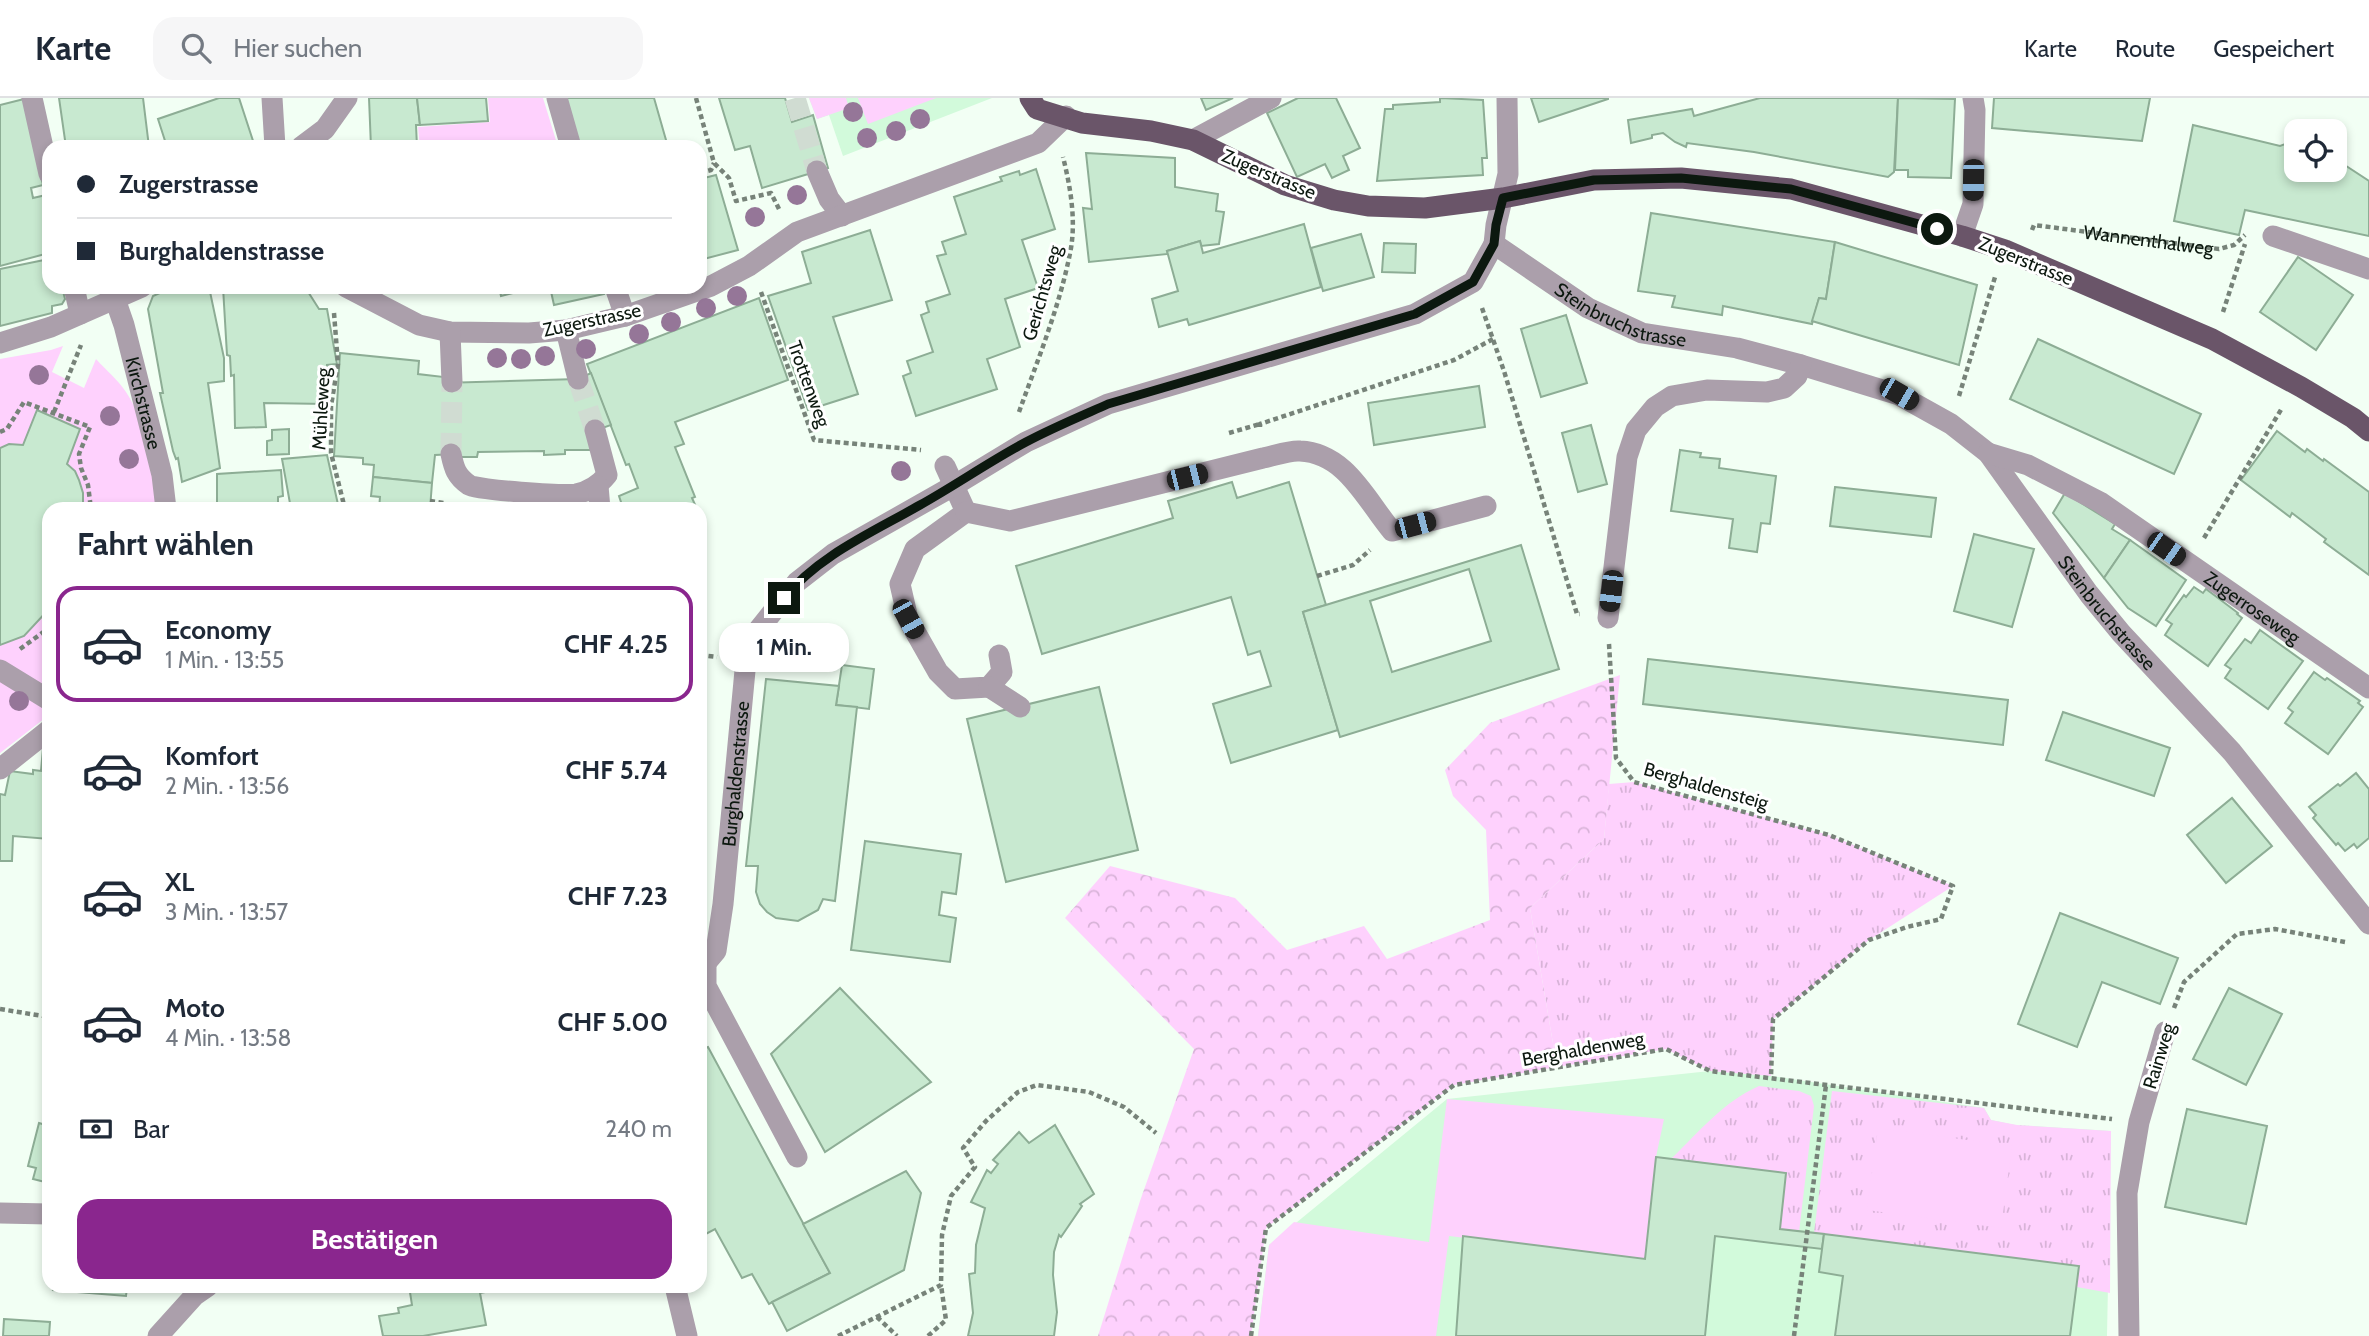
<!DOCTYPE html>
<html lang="de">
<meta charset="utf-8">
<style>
body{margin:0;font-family:Cabin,sans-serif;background:#f6f6f7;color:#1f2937;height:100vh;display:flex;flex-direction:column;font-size:26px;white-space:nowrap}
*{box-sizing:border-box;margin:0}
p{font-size:23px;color:#747a83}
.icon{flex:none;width:38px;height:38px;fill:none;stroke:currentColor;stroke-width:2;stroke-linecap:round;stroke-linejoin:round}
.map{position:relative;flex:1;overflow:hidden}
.side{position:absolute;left:42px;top:404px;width:665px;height:791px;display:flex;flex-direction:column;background:#fff;border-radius:21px;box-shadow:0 4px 10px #0003}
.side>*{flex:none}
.hud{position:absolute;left:42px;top:42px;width:665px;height:154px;border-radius:21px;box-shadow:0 4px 10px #0003;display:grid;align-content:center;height:154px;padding:0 35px;background:#fff}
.fabs{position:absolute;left:2284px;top:21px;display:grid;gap:14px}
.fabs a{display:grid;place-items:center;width:63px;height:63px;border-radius:14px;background:#fff;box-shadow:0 4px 10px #0003;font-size:35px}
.end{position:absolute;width:32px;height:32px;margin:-16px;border:9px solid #0c180f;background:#fff;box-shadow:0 0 0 4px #fff}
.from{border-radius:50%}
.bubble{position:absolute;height:49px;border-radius:21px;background:#fff;box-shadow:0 4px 10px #0003;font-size:23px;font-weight:700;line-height:49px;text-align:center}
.car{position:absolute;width:21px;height:42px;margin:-21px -10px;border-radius:9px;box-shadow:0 0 5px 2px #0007;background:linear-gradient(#222 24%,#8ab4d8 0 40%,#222 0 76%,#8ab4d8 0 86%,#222 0)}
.hud b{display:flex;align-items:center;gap:24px;height:66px;font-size:26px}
.hud b+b{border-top:2px solid #e0e1e3}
.hud i{width:18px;height:18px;background:#1f2937}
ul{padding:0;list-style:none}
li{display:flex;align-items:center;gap:21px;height:116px;margin:0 14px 10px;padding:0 21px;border:4px solid transparent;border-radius:21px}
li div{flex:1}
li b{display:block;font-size:26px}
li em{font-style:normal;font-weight:700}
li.on{border-color:#8a268e}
li>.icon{width:63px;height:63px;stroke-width:1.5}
h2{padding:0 35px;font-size:32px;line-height:84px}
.pay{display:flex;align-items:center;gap:18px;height:77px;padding:0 35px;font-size:26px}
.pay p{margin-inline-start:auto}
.button{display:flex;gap:14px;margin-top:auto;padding:14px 35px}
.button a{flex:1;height:80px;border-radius:21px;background:#8a268e;color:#fff;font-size:28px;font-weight:700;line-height:80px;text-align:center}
header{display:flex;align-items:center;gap:42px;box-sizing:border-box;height:98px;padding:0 35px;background:#fff;border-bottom:2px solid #e0e1e3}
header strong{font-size:33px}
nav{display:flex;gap:38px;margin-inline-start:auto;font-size:24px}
.search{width:490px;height:63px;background:#f6f6f7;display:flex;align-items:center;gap:18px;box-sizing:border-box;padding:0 24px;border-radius:21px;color:#747a83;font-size:26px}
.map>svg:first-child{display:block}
</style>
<header>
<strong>Karte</strong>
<div class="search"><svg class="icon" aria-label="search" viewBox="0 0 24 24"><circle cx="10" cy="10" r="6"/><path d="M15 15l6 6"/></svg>Hier suchen</div>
<nav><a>Karte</a><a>Route</a><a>Gespeichert</a></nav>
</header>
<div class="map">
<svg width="2369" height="1238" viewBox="0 0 2369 1238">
<defs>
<pattern id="grass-tufts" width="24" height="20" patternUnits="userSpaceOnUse" patternTransform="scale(1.75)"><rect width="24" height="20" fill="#fed1fd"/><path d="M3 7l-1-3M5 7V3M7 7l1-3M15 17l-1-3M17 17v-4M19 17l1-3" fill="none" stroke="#d8b3d8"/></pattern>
<pattern id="forest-crowns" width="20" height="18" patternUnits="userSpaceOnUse" patternTransform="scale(1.75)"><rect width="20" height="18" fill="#fed1fd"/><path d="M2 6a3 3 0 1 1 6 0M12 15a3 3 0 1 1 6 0" fill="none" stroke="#d8b3d8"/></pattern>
</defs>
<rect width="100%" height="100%" fill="#f2fff4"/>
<!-- built -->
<g fill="#d2fadb">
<path d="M809,0H992L843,58L829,17L817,21Z"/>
<path d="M1710,973L1771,978L1984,1010L1991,1022L2015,1027L2111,1033L2107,1238H1258L1269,1147L1447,1001Z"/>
</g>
<!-- grass -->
<g fill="url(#grass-tufts)">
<path d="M1634,684L1829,737L1953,788L1869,842L1773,921L1771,978L1710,973L1666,951L1557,969L1530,810L1604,741L1609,686Z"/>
<path d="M1759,988L1799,993L1811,998L1814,1008L1799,1134L1780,1131L1786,1075L1672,1060C1700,1033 1723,1004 1759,988Z"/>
<path d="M1832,993L1984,1010L1991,1022L2017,1027L2111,1033L2110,1195L2077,1189L2079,1168L1814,1135Z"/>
</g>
<!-- forest -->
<path fill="url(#forest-crowns)" d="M1620,577L1604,741L1530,810L1557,969L1454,987L1266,1130L1251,1238H1098L1140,1103L1194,951L1065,820L1110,768L1235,800L1287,852L1364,828L1387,861L1490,822L1486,732L1453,698L1445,672L1490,625Z"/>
<!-- green -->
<g fill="#fed1fd">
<path d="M488,0H543L558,49H420L418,29L490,24Z"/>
<path d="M809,0H846L849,10L817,21Z"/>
<path d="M858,0H936L868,26Z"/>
<path d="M63,248L52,274L84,290L96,261C106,272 119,283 126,294C148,328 160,372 155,411H49V617L0,655V261L51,252Z"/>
<path d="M1447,1001L1664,1021L1656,1059L1645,1161L1449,1138L1436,1238H1258L1269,1147L1294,1124L1429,1144Z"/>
<path d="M1878,1030L2012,1048L2001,1130L1867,1112Z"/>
</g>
<!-- building -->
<g fill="#c8e9d0" stroke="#8dad95" stroke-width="2" fill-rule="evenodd">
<path d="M59,0H143L149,49H66Z"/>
<path d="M219,0H239L255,49H167L158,21Z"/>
<path d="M369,0H417L420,27H416L417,49H371Z"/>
<path d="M417,0H486L488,23L420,27Z"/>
<path d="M565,0H654L668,49H579Z"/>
<path d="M719,0H785L792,24L813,17L828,70L762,90L750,48L735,52Z"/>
<path d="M1201,0H1233L1206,12Z"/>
<path d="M1298,0H1336L1360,50L1343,58L1349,72L1332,80L1325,66L1297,79L1267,15Z"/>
<path d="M1440,0L1483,2L1487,60H1482L1483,77L1377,83L1385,11H1393V7L1440,4Z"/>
<path d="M1531,0H1608V1L1539,24Z"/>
<path d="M1760,0H1898L1894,74L1888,79L1754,54L1687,45L1686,49L1675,44L1663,35L1652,37V40L1631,45L1628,22L1692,11L1694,18Z"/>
<path d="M1898,0L1955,1L1951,80L1908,79V72H1895Z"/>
<path d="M1994,0H2150L2142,43L1992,30Z"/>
<path d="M24,1L43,87L31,90L33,100L46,97L49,112V155L0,168V7Z"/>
<path d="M2193,27L2280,48L2296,42V72H2334V60L2369,83V138L2245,112L2239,137L2174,123Z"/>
<path d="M1086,55L1175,60V89L1218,96L1216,113L1224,114L1219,146L1201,148L1200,143L1167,153L1168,156L1089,164L1083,110L1092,111Z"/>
<path d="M1036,71L1055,131L1022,142L1038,190L1005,201L1020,249L987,261L997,291L916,318L903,278L911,275L907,263L933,254L921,217L929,214L926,204L950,196L937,158L946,156L942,144L966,136L954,99L1002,83L1000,79L1019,73L1020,77Z"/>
<path d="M716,77L738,152L700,162V81Z"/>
<path d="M1651,115L1835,144L1826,201L1819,200L1812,226L1723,208L1722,217L1672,209L1675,198L1638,193Z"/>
<path d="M1304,126L1321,189L1189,227L1187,221L1159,229L1152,201L1178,193L1167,153L1200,143L1203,155Z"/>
<path d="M870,132L892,202L833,219L858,296L808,312L768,198L811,185L802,154Z"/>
<path d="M1361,136L1374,179L1323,193L1311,150Z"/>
<path d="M1835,144L1977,187L1959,267L1812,223L1819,200L1826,201Z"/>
<path d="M1384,145L1416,146L1415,175L1382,174Z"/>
<path d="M2298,159L2353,197L2316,252L2260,214Z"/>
<path d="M49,161V189H62L65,201L62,206L52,208V215L0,228V171Z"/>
<path d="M173,189H209L224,260V283L208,285L220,370L182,384L178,360L176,361L173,353L160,295H163L148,211L153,198Z"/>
<path d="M223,189H305L319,211H327L337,266L327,267V306L264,305L266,329L235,330L234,277L231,278L230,258L227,257Z"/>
<path d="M446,189H499L501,195L445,191Z"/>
<path d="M499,189H537L501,198Z"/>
<path d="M550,189H602L604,196L554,207Z"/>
<path d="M759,200L788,282L675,324L684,346L675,349L695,399L692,400L697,411H621L623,410L619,398L638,390L629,366L626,367L587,266Z"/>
<path d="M1566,217L1587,285L1541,299L1521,231Z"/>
<path d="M2038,241L2201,316L2174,376L2010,301Z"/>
<path d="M340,255L419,263L418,276L444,279L443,285L578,281L591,275L611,327L588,335L594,352H565V356L544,357V353L478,354L477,359H456V356L435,357L432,385L373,379L374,367L363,366V360L334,358Z"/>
<path d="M1479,288L1485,329L1374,347L1368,305Z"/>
<path d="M37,312L80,331L67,366L75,373L79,382L83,395V409L82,411H49V511L24,538L0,547V350L9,346L23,347Z"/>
<path d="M1591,327L1607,386L1578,394L1562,335Z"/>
<path d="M289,331V356L267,357V343L272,342V332Z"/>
<path d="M2277,333L2305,354L2307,351L2323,363L2324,361L2369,394V477L2324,444L2326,441L2292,415L2290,419L2241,382Z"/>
<path d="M1680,352L1701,355L1700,359L1720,361L1719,370L1776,378L1770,426L1761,425L1757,454L1729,450L1733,421L1671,413Z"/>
<path d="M327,357L339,411H291L282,361Z"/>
<path d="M281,372L283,398L278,399V411H217V376Z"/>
<path d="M373,379L432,385L430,411H379L380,399L371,398Z"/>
<path d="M1232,384L1237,400L1289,384L1326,507L1303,514L1338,632L1231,665L1213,606L1271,588L1260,553L1248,557L1231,499L1042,556L1016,468L1173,420L1168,403Z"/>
<path d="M1835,389L1936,400L1931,439L1830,428Z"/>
<path d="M2065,395L2115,426L2112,431L2130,442L2104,480L2053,415Z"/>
<path d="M1974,436L2034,451L2012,529L1954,513Z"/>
<path d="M2130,442L2186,482L2156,528L2128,510L2104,480Z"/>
<path d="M1521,447L1559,571L1340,639L1303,514ZM1469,471L1491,543L1392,574L1370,503Z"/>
<path d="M2194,489L2203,495L2206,491L2238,515L2237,516L2242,520L2208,568L2165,537L2172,526L2166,522L2184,497L2186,499Z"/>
<path d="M2260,532L2303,563L2268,611L2225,580L2231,571L2225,567L2245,541L2251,545Z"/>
<path d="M1648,561L2008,602L2003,647L1643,606Z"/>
<path d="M842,567L874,571L869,611L836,607Z"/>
<path d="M2314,574L2325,582L2327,580L2360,603L2358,605L2363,609L2328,656L2285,625L2293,614L2288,610Z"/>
<path d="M766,581L839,588L836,607L857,609L835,803L823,801L818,812L798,823L776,820L767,814L760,806L756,794L758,768H746Z"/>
<path d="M1099,589L1138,752L1006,784L967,621Z"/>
<path d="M2063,614L2170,650L2154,698L2046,662Z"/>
<path d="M44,638H49V741L13,738L12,763H0V696L5,697L10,673L33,676V672L41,673Z"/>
<path d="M2356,675L2369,691V740L2357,750L2354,746L2345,753L2338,745L2336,747L2313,720L2316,717L2309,709L2338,686L2340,688Z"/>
<path d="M2232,700L2272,748L2226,785L2187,737Z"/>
<path d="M865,743L961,756L956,796L942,794L939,817L956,820L950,864L851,852Z"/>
<path d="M2060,815L2178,860L2160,906L2102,884L2077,949L2018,926Z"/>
<path d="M840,890L931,984L825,1054L771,956Z"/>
<path d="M2229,890L2282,916L2246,987L2193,961Z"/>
<path d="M708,949L830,1175L769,1206L752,1176L742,1180L715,1131L700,1139V952Z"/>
<path d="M2187,1011L2267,1028L2246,1126L2165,1109Z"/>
<path d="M39,1025L49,1028V1085L33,1081L36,1070L28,1068Z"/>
<path d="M1055,1027L1094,1096L1080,1106L1082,1108L1061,1139L1059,1137L1054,1154L1053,1177L1057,1214L1054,1238H968L973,1215L969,1176L975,1175L976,1147L985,1110L971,1104L987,1072L991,1075L998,1066L993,1062L1019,1034L1029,1045Z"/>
<path d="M1656,1059L1786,1075L1780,1131L1824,1136L1822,1151L1715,1138L1705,1238H1456L1463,1138L1645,1161Z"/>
<path d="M906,1073L921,1095L904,1172L787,1233L772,1204L830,1175L803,1126Z"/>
<path d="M1824,1136L2079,1168L2070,1238H1835L1843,1178L1819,1174Z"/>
<path d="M54,1188H132L127,1190L126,1198L53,1192Z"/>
<path d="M409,1188H496V1192L480,1195L486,1227L423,1238H383L379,1218L399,1215L398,1210L412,1207Z"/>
<path d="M4,1221L50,1224L49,1238H3Z"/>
</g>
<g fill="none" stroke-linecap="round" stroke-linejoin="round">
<!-- minor-tunnel -->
<g stroke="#d0dcd2" stroke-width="21" stroke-dasharray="21 10" stroke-linecap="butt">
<path d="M795,0L817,73"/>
<path d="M578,281L595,332"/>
<path d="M451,356L452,284"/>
</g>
<!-- path -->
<g stroke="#778379" stroke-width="4.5" stroke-dasharray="5 3.5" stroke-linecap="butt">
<path d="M696,0L714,65L729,80L736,103L771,95L779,111"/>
<path d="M700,75L711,72L714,65"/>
<path id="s1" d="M2032,132L2034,127L2219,151L2234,147L2245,137"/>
<path d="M761,194L814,342L921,352"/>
<path d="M1482,210L1504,273L1577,516H1580"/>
<path d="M2223,214L2245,146"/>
<path d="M334,215L338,266L331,308V355L345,411"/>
<path d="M1959,298L1995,179"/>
<path d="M54,314L81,247"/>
<path d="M1019,314C1038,261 1061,205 1071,150C1076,120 1070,87 1063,59"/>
<path d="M1260,329V326L1454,262L1493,241"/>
<path d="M0,334L7,331L24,304L90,329L79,356L81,370L88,387L91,411"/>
<path d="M1229,335L1260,326"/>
<path d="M430,403L444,405"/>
<path d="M2204,440L2282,310"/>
<path d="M1317,478L1353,467L1370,452"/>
<path d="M1609,546L1616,660L1634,684L1829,737L1953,788L1941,821L1907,829L1869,842L1773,921L1771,978"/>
<path d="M20,551L49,530"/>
<path d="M700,557L717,559"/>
<path d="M2174,910L2184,884L2237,836L2275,831L2345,844"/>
<path d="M0,911L49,919"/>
<path d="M877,1219L897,1238"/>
<path d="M838,1238L941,1187L942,1137L951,1098L975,1069L963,1050L986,1023L1018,994L1037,987L1089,994L1124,1009L1156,1035"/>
<path d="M928,1238L946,1222L941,1187"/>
<path d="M1251,1238L1266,1130L1454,987L1666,951L1710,973L2112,1021"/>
<path d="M1794,1238L1826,987"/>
</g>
<!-- minor -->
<g stroke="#ab9fab" stroke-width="21">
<path d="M32,0L49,76"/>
<path d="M272,0L275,49"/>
<path d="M557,0L571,49"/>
<path d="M1193,42L1271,0"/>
<path d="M301,49L325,31L347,0"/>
<path d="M817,73L829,101L842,118"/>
<path d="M1962,138L1973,106L1975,12L1973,0"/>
<path d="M2273,138L2369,171"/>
<path id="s2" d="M1494,146L1588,210L1642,235L1737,250L1801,267L1899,297L1951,326L1988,355L2089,496L2121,535L2232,654L2369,826"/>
<path d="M74,189L80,216"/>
<path d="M346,189L419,227L450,234L529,235L566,232L625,218L711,188L749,168L797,134L1038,45L1066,18"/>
<path d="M615,189L625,218"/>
<path id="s3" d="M115,201L124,227L162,377L166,411"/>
<path d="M566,232L578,281"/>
<path d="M450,234L452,284"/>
<path d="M0,245L51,229L142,189"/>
<path id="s4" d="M1988,355L2028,367L2100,404L2369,590"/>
<path d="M451,356C454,370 456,378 469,387C477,392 564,398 576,396C590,393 599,387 607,377L595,332"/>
<path d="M945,368L966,414L915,451L900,486L908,521L938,574L955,591L989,589L1002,574L999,557"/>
<path d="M598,388L600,411"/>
<path d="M966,414L1010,423L1263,360C1274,358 1289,352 1300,353C1346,355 1366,402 1392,433L1486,408"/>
<path d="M1608,520L1627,359L1636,332L1655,309L1672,298L1707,292L1767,294L1784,290L1797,278L1801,267"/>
<path d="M0,572L49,602"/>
<path d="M989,589L1020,609"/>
<path d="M0,671L49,632"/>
<path d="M706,864V888L797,1059"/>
<path id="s5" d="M700,872L716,853L723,806L746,562L759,531L797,484L833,456L955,387L1026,344L1108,306L1415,216L1473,184L1494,146L1496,127L1508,76L1507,0"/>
<path d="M0,1115L49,1116"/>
<path d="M675,1188L687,1238"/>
<path d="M158,1238L195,1197L208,1188"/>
<path d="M2129,1238L2127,1095L2139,1024L2165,934"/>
</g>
<!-- major -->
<path stroke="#6a5569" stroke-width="21" d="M1030,0L1037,11L1082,25L1151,33L1193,42L1285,87L1334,102L1368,108L1425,110L1503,100L1594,82L1681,80L1791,91L1962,138L2005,152L2212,241L2301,289L2353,320L2369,333"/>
</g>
<!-- trees -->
<g fill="#957698">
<circle cx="853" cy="14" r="10"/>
<circle cx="920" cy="21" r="10"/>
<circle cx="896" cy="33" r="10"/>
<circle cx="867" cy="40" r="10"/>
<circle cx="797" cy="97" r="10"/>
<circle cx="755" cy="119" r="10"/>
<circle cx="737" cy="198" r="10"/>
<circle cx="706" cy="210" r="10"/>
<circle cx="671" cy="224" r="10"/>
<circle cx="639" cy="236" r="10"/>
<circle cx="586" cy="251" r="10"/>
<circle cx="545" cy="258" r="10"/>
<circle cx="497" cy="260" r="10"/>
<circle cx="521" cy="261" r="10"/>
<circle cx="39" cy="277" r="10"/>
<circle cx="110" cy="318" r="10"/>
<circle cx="129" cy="361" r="10"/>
<circle cx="901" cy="373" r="10"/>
<circle cx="19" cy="603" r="10"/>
</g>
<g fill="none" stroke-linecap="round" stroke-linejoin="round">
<!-- route -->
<path stroke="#0c180f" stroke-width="9" d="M784,500C819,457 873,434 920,407C956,387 990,363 1026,344C1052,330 1081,318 1108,306L1415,216L1473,184L1494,146L1496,127L1503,100L1594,82L1681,80L1791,91L1937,131"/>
</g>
<g text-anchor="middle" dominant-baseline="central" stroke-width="6" stroke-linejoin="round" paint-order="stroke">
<!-- street labels -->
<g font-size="19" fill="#0c180f" stroke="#fff">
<text transform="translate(1269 76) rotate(23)">Zugerstrasse</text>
<text stroke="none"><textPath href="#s1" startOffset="121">Wannenthalweg</textPath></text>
<text transform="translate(2026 163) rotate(22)">Zugerstrasse</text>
<text transform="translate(1042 195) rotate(-74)">Gerichtsweg</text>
<text stroke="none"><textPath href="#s2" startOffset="147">Steinbruchstrasse</textPath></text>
<text transform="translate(592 222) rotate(-12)">Zugerstrasse</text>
<text transform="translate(809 286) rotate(70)">Trottenweg</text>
<text stroke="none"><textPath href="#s3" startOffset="108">Kirchstrasse</textPath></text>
<text transform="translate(321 311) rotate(-87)">Mühleweg</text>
<text stroke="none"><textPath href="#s4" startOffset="308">Zugerroseweg</textPath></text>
<text stroke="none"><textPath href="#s2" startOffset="744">Steinbruchstrasse</textPath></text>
<text stroke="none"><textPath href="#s5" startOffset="203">Burghaldenstrasse</textPath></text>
<text transform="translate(1706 688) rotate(16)">Berghaldensteig</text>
<text transform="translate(1583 951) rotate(-10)">Berghaldenweg</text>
<text transform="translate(2159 958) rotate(-73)">Rainweg</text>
</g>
</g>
</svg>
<div class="fabs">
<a><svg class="icon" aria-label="locate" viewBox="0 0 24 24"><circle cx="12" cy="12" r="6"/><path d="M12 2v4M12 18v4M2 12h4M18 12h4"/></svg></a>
</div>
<i class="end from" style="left:1937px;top:131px"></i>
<i class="end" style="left:784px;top:500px"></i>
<div class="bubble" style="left:719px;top:525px;width:130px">1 Min.</div>
<i class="car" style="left:1973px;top:82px;rotate:181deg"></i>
<i class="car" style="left:1899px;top:296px;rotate:120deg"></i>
<i class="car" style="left:1187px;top:379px;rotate:76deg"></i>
<i class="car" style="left:1415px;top:427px;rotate:75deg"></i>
<i class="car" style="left:2166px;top:451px;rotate:125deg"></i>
<i class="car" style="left:1611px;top:493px;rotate:187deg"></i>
<i class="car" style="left:908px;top:521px;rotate:151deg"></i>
<div class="hud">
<b><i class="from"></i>Zugerstrasse</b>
<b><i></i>Burghaldenstrasse</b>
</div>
<section class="side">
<h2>Fahrt wählen</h2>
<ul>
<li class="on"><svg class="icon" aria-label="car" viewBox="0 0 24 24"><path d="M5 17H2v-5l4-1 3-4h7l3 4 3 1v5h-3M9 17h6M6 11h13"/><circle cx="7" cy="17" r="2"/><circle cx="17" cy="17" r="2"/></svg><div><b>Economy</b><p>1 Min. · 13:55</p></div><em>CHF 4.25</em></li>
<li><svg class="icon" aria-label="car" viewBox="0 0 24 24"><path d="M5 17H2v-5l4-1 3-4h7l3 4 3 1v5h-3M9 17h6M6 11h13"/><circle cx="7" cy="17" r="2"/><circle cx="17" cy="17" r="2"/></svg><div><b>Komfort</b><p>2 Min. · 13:56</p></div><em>CHF 5.74</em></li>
<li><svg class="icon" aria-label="car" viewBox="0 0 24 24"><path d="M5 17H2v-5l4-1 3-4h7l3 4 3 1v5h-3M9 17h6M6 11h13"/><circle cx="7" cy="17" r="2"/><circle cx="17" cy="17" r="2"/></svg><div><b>XL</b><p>3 Min. · 13:57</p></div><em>CHF 7.23</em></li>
<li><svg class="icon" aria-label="car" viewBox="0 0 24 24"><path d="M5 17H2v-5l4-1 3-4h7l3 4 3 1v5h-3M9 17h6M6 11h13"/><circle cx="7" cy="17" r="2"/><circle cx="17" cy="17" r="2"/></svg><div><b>Moto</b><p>4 Min. · 13:58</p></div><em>CHF 5.00</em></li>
</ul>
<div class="pay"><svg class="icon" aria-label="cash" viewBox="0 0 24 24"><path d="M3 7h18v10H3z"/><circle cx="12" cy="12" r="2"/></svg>Bar<p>240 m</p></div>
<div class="button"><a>Bestätigen</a></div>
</section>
</div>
